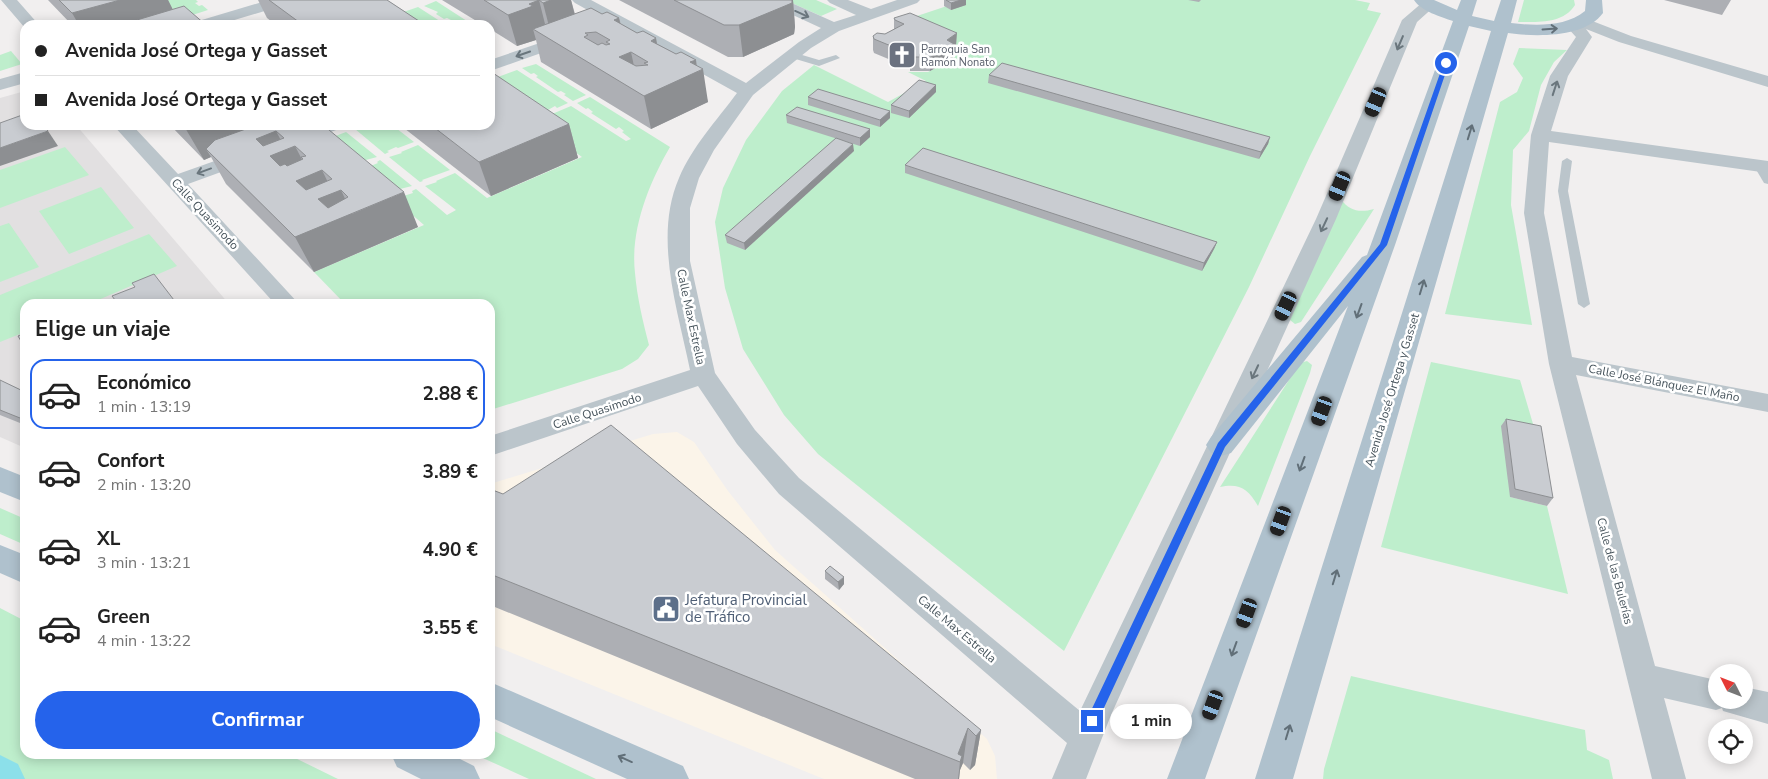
<!DOCTYPE html>
<html lang="es">
<meta charset="utf-8">
<style>
body{margin:0;font-family:"Nunito Sans",sans-serif;background:#f2f2f2;color:#222;height:100vh;display:flex;flex-direction:column;font-size:19px;white-space:nowrap}
*{box-sizing:border-box;margin:0}
p{font-size:16px;color:#767676}
.icon{flex:none;width:28px;height:28px;fill:none;stroke:currentColor;stroke-width:2;stroke-linecap:round;stroke-linejoin:round}
.map{position:relative;flex:1;overflow:hidden}
.side{position:absolute;left:20px;top:299px;width:475px;height:460px;display:flex;flex-direction:column;background:#fff;border-radius:15px;box-shadow:0 2px 12px #0003}
.side>*{flex:none}
.hud{position:absolute;left:20px;top:20px;width:475px;height:110px;border-radius:15px;box-shadow:0 2px 12px #0003;display:grid;align-content:center;height:110px;padding:0 15px;background:#fff}
.needle{width:32px;rotate:312deg}
.controls{position:absolute;left:1708px;top:664px;display:grid;gap:10px}
.controls a{display:grid;place-items:center;width:45px;height:45px;border-radius:50%;background:#fff;box-shadow:0 2px 12px #0003;font-size:25px}
.end{position:absolute;width:22px;height:22px;margin:-11px;border:6px solid #2563eb;background:#fff;box-shadow:0 0 0 2px #fff}
.from{border-radius:50%}
.bubble{position:absolute;height:35px;border-radius:18px;background:#fff;box-shadow:0 2px 12px #0003;font-size:16px;font-weight:700;line-height:35px;text-align:center}
.car{position:absolute;width:15px;height:30px;margin:-15px -8px;border-radius:6px;box-shadow:0 0 4px 1px #0007;background:linear-gradient(#222 24%,#8ab4d8 0 40%,#222 0 76%,#8ab4d8 0 86%,#222 0)}
.hud b{display:flex;align-items:center;gap:18px;height:48px;font-size:19px}
.hud b+b{border-top:1px solid #e0e0e0}
.hud i{width:12px;height:12px;background:#222}
ul{padding:0;list-style:none}
li{display:flex;align-items:center;gap:15px;height:70px;margin:0 10px 8px;padding:0 5px;border:2px solid transparent;border-radius:15px}
li div{flex:1}
li b{display:block;font-size:19px}
li em{font-style:normal;font-weight:700}
li.selected{border-color:#2563eb}
li>.icon{width:45px;height:45px;stroke-width:1.5}
h2{padding:0 15px;font-size:22px;line-height:60px}
.cta{display:flex;gap:10px;margin-top:auto;padding:10px 15px}
.cta a{flex:1;height:58px;border-radius:30px;background:#2563eb;color:#fff;font-size:20px;font-weight:700;line-height:58px;text-align:center}
.map>svg:first-child{display:block}
</style>
<div class="map">
<svg width="1768" height="779" viewBox="0 0 1768 779">
<rect width="100%" height="100%" fill="#f1efef"/>
<!-- commercial -->
<path fill="#fbf4e9" d="M677,432L694,442L728,491L775,550L987,739L995,756L997,779H824L490,644V484L653,434Z"/>
<!-- education -->
<path fill="#e2e0e1" d="M25,91V125H76L229,304H25V448L0,437V98Z"/>
<!-- green -->
<g fill="#beeecc">
<path d="M163,0H196L198,2L195,3L199,6L202,5L208,10L183,18Z"/>
<path d="M785,0H816L837,9L821,16Z"/>
<path d="M965,0H1355L1370,3L1367,10L1381,13L1310,156L1249,287L1064,651L818,454L784,415L743,349L725,288L715,222L723,188L746,140L782,91L814,65L888,102L926,81L908,72H928L953,58L946,54L956,46L899,22Z"/>
<path d="M1524,0H1574L1575,5C1563,24 1538,22 1518,22Z"/>
<path d="M436,1L470,23L453,25L448,22L451,20L447,18L444,19L436,14L438,12L424,6Z"/>
<path d="M418,7L446,25H405L392,16Z"/>
<path d="M1519,48L1567,50L1554,62L1541,85L1529,131L1513,150L1511,205L1532,325L1445,314L1500,102L1517,92L1523,78L1513,64Z"/>
<path d="M11,51L22,64L0,71V55Z"/>
<path d="M536,64L586,95L573,101L564,95L566,94L561,91L558,92L536,77L538,76L534,73L531,74L522,68Z"/>
<path d="M517,70L568,103L557,108L555,106L548,110L550,111L530,120L490,80Z"/>
<path d="M590,97L670,147C649,183 630,230 635,273C637,297 643,322 649,345L638,359L622,369L490,410V304H345L314,272L424,225L394,199L413,193L412,191L416,189L447,215L456,210L425,186L437,182L436,181L455,173L487,198L582,157L533,122L571,106L626,141L631,139L622,132L624,131L619,127L616,129L591,113L593,112L588,108L586,109L577,103Z"/>
<path d="M366,125H392L414,142L398,148L396,147L387,151L389,152L385,154L355,129Z"/>
<path d="M346,132L377,157L362,161L325,140Z"/>
<path d="M418,145L450,170L422,180L423,181L420,182L389,157L402,153L401,152Z"/>
<path d="M65,147L89,175L0,208V170Z"/>
<path d="M380,160L412,186L396,190L368,167L378,163L377,162Z"/>
<path d="M101,187L134,228L69,254L39,211Z"/>
<path d="M1341,199C1349,211 1360,213 1374,209L1301,322L1295,324L1290,320Z"/>
<path d="M9,223L39,267L0,282V226Z"/>
<path d="M149,234L177,266L89,304H25V332L0,342V295Z"/>
<path d="M1307,361L1312,365L1310,373L1258,506C1248,489 1240,483 1220,487L1300,363Z"/>
<path d="M1431,362L1520,380L1536,434L1510,497L1547,506L1568,594L1381,547Z"/>
<path d="M0,508L25,519V545L0,534Z"/>
<path d="M0,608L25,621V754H287L338,779H0Z"/>
<path d="M1351,676L1585,730L1587,750L1609,760L1613,779H1323L1324,769Z"/>
<path d="M490,729L596,779H529L474,754H490Z"/>
</g>
<g fill="none" stroke-linecap="round" stroke-linejoin="round">
<!-- canal -->
<path fill="#8ce0ea" fill-rule="evenodd" d="M0,755L18,764L25,779H0Z"/>
<!-- service -->
<g fill="#bbc5cb" fill-rule="evenodd">
<path d="M792,52L819,60L836,55L840,58L819,66L789,57V53Z"/>
<path d="M1567,158L1572,161L1568,191L1590,304L1584,308L1578,304L1558,191L1562,161Z"/>
<path d="M1759,163L1762,164L1768,173V184L1764,183L1754,166Z"/>
</g>
<!-- minor -->
<g fill="#bbc5cb" fill-rule="evenodd">
<path d="M1,0H17L39,25H25V28Z"/>
<path d="M269,0H294L291,3L218,25H193L195,22Z"/>
<path d="M572,0H591L746,83L799,42L821,28L767,3L764,0H785L834,22L856,15L830,3L827,0H848L871,9L897,0H920L917,3L839,31L811,48L753,95L714,150L699,178L690,208V261L715,373L755,430L799,478L1080,711L1316,219L1402,20L1423,2H1433L1436,5L1417,22L1336,219L1111,715L1086,779H1052L1067,743L779,494L737,444L698,386L490,456V436L690,370C678,310 653,238 679,178C692,147 717,120 737,93L575,3Z"/>
<path d="M1582,17L1631,36L1768,76V87L1619,42L1586,29L1592,37L1568,76L1551,131L1768,161V173L1549,142L1544,213L1572,357L1768,394V412L1576,375L1655,666L1716,680V700H1744V687L1768,692V724L1723,711L1722,708L1716,710L1664,698L1686,779H1652L1549,364L1524,213L1531,135L1550,76L1576,37L1566,26L1568,23Z"/>
<path d="M569,33L575,35L577,38L575,41L490,71V60Z"/>
<path d="M25,72V83L0,90V79Z"/>
<path d="M113,125H132L178,174L240,152L247,150L254,152L257,156L254,160L188,184L299,304H275Z"/>
<path d="M315,125H341L339,129L294,145L287,143L285,139L287,135Z"/>
</g>
<!-- primary -->
<g fill="#afc1cd" fill-rule="evenodd">
<path d="M1414,0H1434L1457,10L1461,0H1477L1472,16L1494,21L1501,0H1517L1511,23C1536,26 1565,27 1585,11L1586,0H1602L1603,13C1585,38 1535,37 1508,33L1293,779H1255L1491,31L1469,26L1395,245L1205,779H1167L1348,306L1231,453L1221,456L1211,453L1206,445L1211,437L1362,257L1367,255L1453,21C1441,17 1421,11 1414,0Z"/>
<path d="M0,467L25,477V502L0,492Z"/>
<path d="M0,545L25,555V584L0,573Z"/>
<path d="M490,682L683,766L689,779H627L490,717Z"/>
<path d="M391,754H450L474,766L480,779H421L397,767Z"/>
</g>
</g>
<!-- wall -->
<g fill="#adafb4">
<path d="M48,0H168L173,10L206,25H72Z"/>
<path d="M258,0H387L425,25H276L267,18Z"/>
<path d="M442,0H571L575,14H602L619,18L621,24L676,54L696,60L697,66L708,102L651,129L541,62L536,40L517,46L490,29V25H483Z"/>
<path d="M619,0H793L795,27L794,34L743,57H728Z"/>
<path d="M944,0H966V5L951,10L944,6Z"/>
<path d="M1188,0H1201L1199,2Z"/>
<path d="M1664,0H1731L1722,15Z"/>
<path d="M894,18L956,46L954,48L953,58L930,71H910V68L874,53L873,50V36L885,34L894,29Z"/>
<path d="M989,75L1270,137L1268,144L1259,159L988,83Z"/>
<path d="M936,92L909,118L891,113V105Z"/>
<path d="M808,97L890,118L880,127L808,105Z"/>
<path d="M786,115L870,129V137L860,146L787,123Z"/>
<path d="M569,124L578,158L491,196L400,125Z"/>
<path d="M170,125H323L418,227L314,272L226,184L211,157L204,160Z"/>
<path d="M854,151L745,250L727,243L725,235Z"/>
<path d="M905,165L1217,242L1214,249L1202,271L905,173Z"/>
<path d="M0,380L25,392V425L0,415Z"/>
<path d="M1506,419L1553,498L1547,506L1510,497L1501,426Z"/>
<path d="M490,489L981,730L975,765L970,770L963,763L960,770L959,779H915L490,605Z"/>
<path d="M825,571L844,584L839,590L825,579Z"/>
</g>
<!-- shaded-wall -->
<g fill="#8d8f92">
<path d="M120,0H168L178,20L160,25H79L72,13Z"/>
<path d="M539,0L547,32L533,29L536,40L517,46L508,15L529,4Z"/>
<path d="M551,0H571L576,20L551,34L543,3Z"/>
<path d="M792,0H793L795,27L794,34L743,57L739,25Z"/>
<path d="M961,0H966V5L951,10V3Z"/>
<path d="M619,18L626,50L614,20Z"/>
<path d="M957,33L956,46L954,48L953,58L930,71L931,57L947,40Z"/>
<path d="M656,38L662,71L651,41Z"/>
<path d="M631,52L638,85L619,57Z"/>
<path d="M696,60L697,72L703,69L708,102L651,129L644,96L690,62Z"/>
<path d="M936,85V92L909,118V111Z"/>
<path d="M890,111V118L880,127V120Z"/>
<path d="M569,124L578,158L491,196L479,162Z"/>
<path d="M186,125H300L276,131L286,150L295,146L310,175L322,170L333,193L341,190L352,214L404,192L418,227L314,272L295,237L206,149L211,157L204,160L184,126Z"/>
<path d="M870,129V137L860,146V138Z"/>
<path d="M48,131L58,146L0,166V148Z"/>
<path d="M1270,137L1268,144L1259,159L1261,152Z"/>
<path d="M853,144L854,151L745,250L744,243Z"/>
<path d="M1217,242L1214,249L1202,271L1204,263Z"/>
<path d="M844,577V584L839,590L838,582Z"/>
<path d="M968,728L963,763L960,770L959,779H958L960,762L958,754Z"/>
<path d="M981,730L975,765L970,770L976,736Z"/>
</g>
<!-- building -->
<g fill="#c9ccd1" stroke="#8d8f92" fill-rule="evenodd">
<path d="M59,0H120L72,13Z"/>
<path d="M269,0H387L425,25H303Z"/>
<path d="M484,0H551L543,3L539,0L529,4L533,6L508,15Z"/>
<path d="M674,0H792V3L739,25H724Z"/>
<path d="M946,0H961L951,3Z"/>
<path d="M184,6L206,25H120Z"/>
<path d="M591,8L602,14L607,12L619,18L614,20L637,33L643,31L656,38L651,41L676,54L681,52L696,60L690,62L703,69L644,96L533,29ZM596,32L610,40L606,42L610,44L606,45L602,43L598,45L584,37L588,35L585,33ZM631,52L648,62L644,63L648,65L636,66L619,57Z"/>
<path d="M910,13L957,33L947,40L954,44L931,57H910L913,55L874,39L873,36L877,33L885,34L904,24L895,20L894,18Z"/>
<path d="M1002,63L1270,137L1261,152L989,75Z"/>
<path d="M490,71L569,124L479,162L431,125H490Z"/>
<path d="M919,80L936,85L909,111L891,105Z"/>
<path d="M818,89L890,111L880,120L808,97Z"/>
<path d="M797,107L870,129L860,138L786,115Z"/>
<path d="M25,114V125H43L48,131L0,148V123Z"/>
<path d="M257,125H323L404,192L295,237L206,149L215,140ZM276,131L284,138L263,146L256,139ZM295,146L306,156L301,157L303,159L287,166L285,164L280,166L270,156ZM322,170L332,179L306,190L296,181ZM341,190L348,197L328,208L318,199Z"/>
<path d="M836,138L853,144L744,243L725,235Z"/>
<path d="M923,148L1217,242L1204,263L905,165Z"/>
<path d="M154,274L177,304H118L112,296L135,287L132,283Z"/>
<path d="M25,333V348L18,336Z"/>
<path d="M0,380L25,392V420L0,410Z"/>
<path d="M1506,419L1541,426L1553,498L1515,489Z"/>
<path d="M611,425L981,730L976,736L968,728L958,754L962,756L960,762L490,574V489L503,494Z"/>
<path d="M830,566L844,577L838,582L825,571Z"/>
</g>
<!-- one-way arrows -->
<defs><path id="oneway-shaft" d="M-6 0H5M1.5-3L5.5 0L1.5 3" fill="none" stroke-width="1.6" stroke-linecap="round" stroke-linejoin="round" transform="scale(1.25)"/></defs>
<g stroke="#6a767d">
<use href="#oneway-shaft" transform="translate(802 14) rotate(24)"/>
<use href="#oneway-shaft" transform="translate(1400 43) rotate(113)"/>
<use href="#oneway-shaft" transform="translate(523 54) rotate(161)"/>
<use href="#oneway-shaft" transform="translate(1555 88) rotate(-72)"/>
<use href="#oneway-shaft" transform="translate(204 171) rotate(160)"/>
<use href="#oneway-shaft" transform="translate(1324 225) rotate(115)"/>
<use href="#oneway-shaft" transform="translate(1255 372) rotate(115)"/>
</g>
<g stroke="#616f78">
<use href="#oneway-shaft" transform="translate(1550 29) rotate(-4)"/>
<use href="#oneway-shaft" transform="translate(1470 132) rotate(-73)"/>
<use href="#oneway-shaft" transform="translate(1422 287) rotate(-73)"/>
<use href="#oneway-shaft" transform="translate(1359 311) rotate(110)"/>
<use href="#oneway-shaft" transform="translate(1302 464) rotate(110)"/>
<use href="#oneway-shaft" transform="translate(1335 577) rotate(-73)"/>
<use href="#oneway-shaft" transform="translate(1234 649) rotate(110)"/>
<use href="#oneway-shaft" transform="translate(1288 732) rotate(-73)"/>
<use href="#oneway-shaft" transform="translate(625 759) rotate(-156)"/>
</g>
<!-- route -->
<path fill="#2563eb" d="M1444,62L1449,63L1387,245L1225,447L1096,725L1092,726L1088,725L1087,721L1088,717L1218,443L1380,244Z"/>
<!-- icons -->
<defs>
<symbol id="church-square" viewBox="-11 -11 22 22"><rect x="-9" y="-9" width="18" height="18" rx="4" fill="#6b7280" stroke="#fff"/><path d="M-1.2-6h2.4v3.5h3.3v2.4h-3.3V6h-2.4V-.1h-3.3v-2.4h3.3Z" fill="#fff"/></symbol>
<symbol id="civic-square" viewBox="-11 -11 22 22"><rect x="-9" y="-9" width="18" height="18" rx="4" fill="#5c6f8a" stroke="#fff"/><path d="M-.6-6.5H3V-4.5H.6V-3L4-1V1h2V6H-6V1h2V-1L-.6-3ZM-1.2 2.5V6h2.4V2.5Z" fill="#fff"/></symbol>
</defs>
<g fill-rule="evenodd">
<use href="#church-square" x="886" y="39" width="32" height="32"/>
<use href="#civic-square" x="650" y="593" width="32" height="32"/>
</g>
<g text-anchor="middle" dominant-baseline="central" stroke-width="5" stroke-linejoin="round" paint-order="stroke">
<!-- far-worship labels -->
<g font-size="11" fill="#5b616d" stroke="#fff" text-anchor="start">
<text x="921" y="49">Parroquia San<tspan x="921" dy="13">Ramón Nonato</tspan></text>
</g>
<!-- street labels -->
<g font-size="12" fill="#47545c" stroke="#fff">
<text transform="translate(205 214) rotate(47)">Calle Quasimodo</text>
<text transform="translate(691 317) rotate(78)">Calle Max Estrella</text>
<text transform="translate(1664 383) rotate(11)">Calle José Blánquez El Maño</text>
<text transform="translate(1392 390) rotate(-73)">Avenida José Ortega y Gasset</text>
<text transform="translate(597 411) rotate(-18)">Calle Quasimodo</text>
<text transform="translate(1615 571) rotate(75)">Calle de las Bulerías</text>
<text transform="translate(957 629) rotate(40)">Calle Max Estrella</text>
</g>
<!-- near-service labels -->
<g font-size="15" fill="#4e5e75" stroke="#fff" text-anchor="start">
<text x="685" y="600">Jefatura Provincial<tspan x="685" dy="17">de Tráfico</tspan></text>
</g>
</g>
</svg>
<div class="controls">
<a><svg class="needle" viewBox="-14 -14 28 28"><path d="M0-13l5 13h-10z" fill="#e53935"/><path d="M0 13l5-13h-10z" fill="#767676"/></svg></a>
<a><svg class="icon" aria-label="locate" viewBox="0 0 24 24"><circle cx="12" cy="12" r="6"/><path d="M12 2v4M12 18v4M2 12h4M18 12h4"/></svg></a>
</div>
<i class="end from" style="left:1446px;top:63px"></i>
<i class="end" style="left:1092px;top:721px"></i>
<div class="bubble" style="left:1110px;top:704px;width:82px">1 min</div>
<i class="car" style="left:1376px;top:102px;rotate:203deg"></i>
<i class="car" style="left:1340px;top:186px;rotate:203deg"></i>
<i class="car" style="left:1286px;top:306px;rotate:205deg"></i>
<i class="car" style="left:1322px;top:411px;rotate:200deg"></i>
<i class="car" style="left:1281px;top:521px;rotate:200deg"></i>
<i class="car" style="left:1247px;top:613px;rotate:200deg"></i>
<i class="car" style="left:1213px;top:705px;rotate:200deg"></i>
<div class="hud">
<b><i class="from"></i>Avenida José Ortega y Gasset</b>
<b><i></i>Avenida José Ortega y Gasset</b>
</div>
<section class="side">
<h2>Elige un viaje</h2>
<ul>
<li class="selected"><svg class="icon" aria-label="car" viewBox="0 0 24 24"><path d="M5 17H2v-5l4-1 3-4h7l3 4 3 1v5h-3M9 17h6M6 11h13"/><circle cx="7" cy="17" r="2"/><circle cx="17" cy="17" r="2"/></svg><div><b>Económico</b><p>1 min · 13:19</p></div><em>2.88 €</em></li>
<li><svg class="icon" aria-label="car" viewBox="0 0 24 24"><path d="M5 17H2v-5l4-1 3-4h7l3 4 3 1v5h-3M9 17h6M6 11h13"/><circle cx="7" cy="17" r="2"/><circle cx="17" cy="17" r="2"/></svg><div><b>Confort</b><p>2 min · 13:20</p></div><em>3.89 €</em></li>
<li><svg class="icon" aria-label="car" viewBox="0 0 24 24"><path d="M5 17H2v-5l4-1 3-4h7l3 4 3 1v5h-3M9 17h6M6 11h13"/><circle cx="7" cy="17" r="2"/><circle cx="17" cy="17" r="2"/></svg><div><b>XL</b><p>3 min · 13:21</p></div><em>4.90 €</em></li>
<li><svg class="icon" aria-label="car" viewBox="0 0 24 24"><path d="M5 17H2v-5l4-1 3-4h7l3 4 3 1v5h-3M9 17h6M6 11h13"/><circle cx="7" cy="17" r="2"/><circle cx="17" cy="17" r="2"/></svg><div><b>Green</b><p>4 min · 13:22</p></div><em>3.55 €</em></li>
</ul>
<div class="cta"><a>Confirmar</a></div>
</section>
</div>
